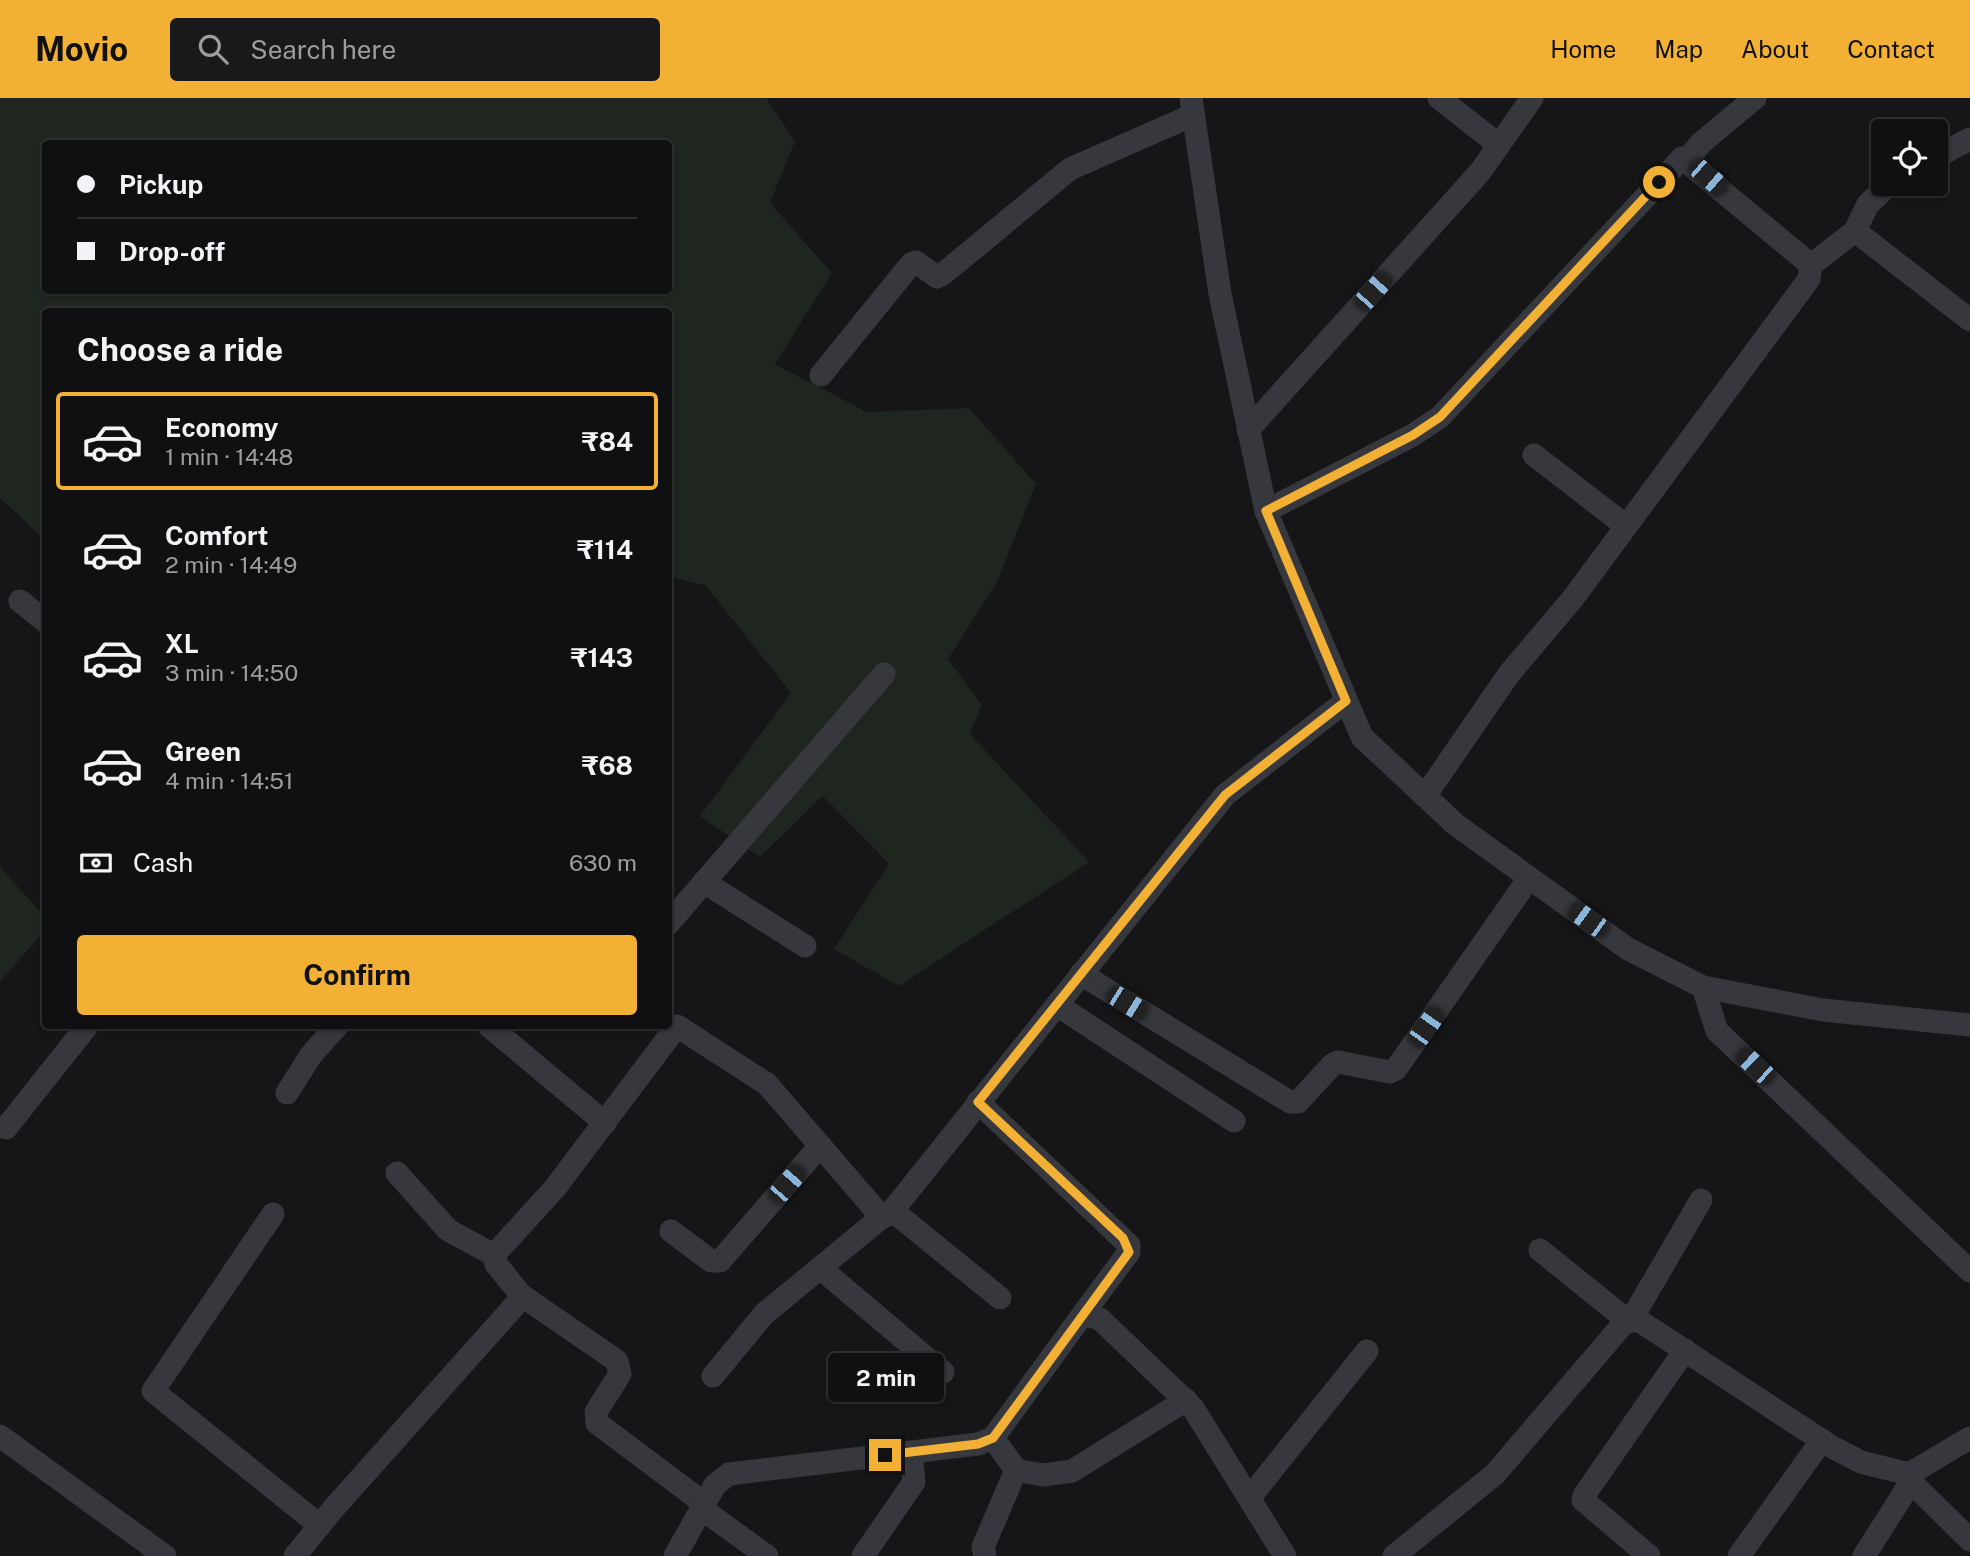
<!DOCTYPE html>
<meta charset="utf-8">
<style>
body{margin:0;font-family:"Public Sans",sans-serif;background:#19191b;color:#f1f3f6;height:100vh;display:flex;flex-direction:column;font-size:26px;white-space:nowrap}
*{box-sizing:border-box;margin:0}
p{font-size:23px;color:#9c9d9f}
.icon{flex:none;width:38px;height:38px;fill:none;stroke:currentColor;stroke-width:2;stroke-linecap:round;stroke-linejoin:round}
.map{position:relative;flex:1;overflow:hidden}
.sheet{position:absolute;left:42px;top:210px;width:630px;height:721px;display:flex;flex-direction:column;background:#101012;border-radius:7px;box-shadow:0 2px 5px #0004,0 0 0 2px #303032}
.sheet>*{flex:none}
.hud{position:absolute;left:42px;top:42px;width:630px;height:154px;border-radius:7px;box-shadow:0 2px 5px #0004,0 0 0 2px #303032;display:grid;align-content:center;height:154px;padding:0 35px;background:#101012}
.controls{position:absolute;left:1871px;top:21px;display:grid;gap:14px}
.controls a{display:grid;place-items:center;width:77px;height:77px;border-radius:7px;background:#101012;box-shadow:0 2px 5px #0004,0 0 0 2px #303032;font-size:35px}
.end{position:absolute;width:32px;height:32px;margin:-16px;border:9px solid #f2b134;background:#111;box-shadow:0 0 0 4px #111}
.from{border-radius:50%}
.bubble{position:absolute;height:49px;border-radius:7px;background:#101012;box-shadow:0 2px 5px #0004,0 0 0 2px #303032;font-size:23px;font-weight:700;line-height:49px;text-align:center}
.car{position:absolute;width:21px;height:42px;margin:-21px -10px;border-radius:9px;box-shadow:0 0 5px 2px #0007;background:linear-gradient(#222 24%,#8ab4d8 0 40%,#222 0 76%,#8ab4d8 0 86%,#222 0)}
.hud b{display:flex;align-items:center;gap:24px;height:66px;font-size:26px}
.hud b+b{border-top:2px solid #303032}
.hud i{width:18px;height:18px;background:#f1f3f6}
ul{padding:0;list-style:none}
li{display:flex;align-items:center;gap:21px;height:98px;margin:0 14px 10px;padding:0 21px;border:4px solid transparent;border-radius:7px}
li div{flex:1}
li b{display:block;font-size:26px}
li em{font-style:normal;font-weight:700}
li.current{border-color:#f2b134}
li>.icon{width:63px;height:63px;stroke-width:1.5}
h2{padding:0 35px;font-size:32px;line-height:84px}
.pay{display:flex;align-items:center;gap:18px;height:77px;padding:0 35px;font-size:26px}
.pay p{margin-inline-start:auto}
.primary-button{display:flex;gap:14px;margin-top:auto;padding:14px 35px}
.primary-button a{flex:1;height:80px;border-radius:7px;background:#f2b134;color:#111;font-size:28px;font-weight:700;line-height:80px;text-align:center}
header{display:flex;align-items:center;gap:42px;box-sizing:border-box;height:98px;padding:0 35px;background:#f2b134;color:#111}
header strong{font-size:33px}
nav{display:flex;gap:38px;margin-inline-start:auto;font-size:24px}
.search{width:490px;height:63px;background:#19191b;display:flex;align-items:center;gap:18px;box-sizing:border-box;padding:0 24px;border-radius:7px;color:#9c9d9f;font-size:26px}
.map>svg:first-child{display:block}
</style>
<header>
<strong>Movio</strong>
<div class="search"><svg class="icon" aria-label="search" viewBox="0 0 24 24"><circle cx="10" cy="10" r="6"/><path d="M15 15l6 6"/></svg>Search here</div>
<nav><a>Home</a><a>Map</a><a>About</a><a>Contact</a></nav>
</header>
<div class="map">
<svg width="1970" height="1458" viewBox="0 0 1970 1458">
<rect width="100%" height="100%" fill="#161618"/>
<!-- grass -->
<g fill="#1e261f" fill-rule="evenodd">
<path d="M0,0H766L795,43L770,105L832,175L775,266L867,314L969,310L1036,386L997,484L948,561L982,607L970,636L1089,764L899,888L834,851L889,766L823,698L760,759L700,718L791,595L706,488L669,478L668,214H46L45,442L0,400ZM46,46H668V192H46Z"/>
<path d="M0,769L46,820L45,832L0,884Z"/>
</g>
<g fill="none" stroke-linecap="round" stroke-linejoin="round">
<!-- minor -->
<g stroke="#37383d" stroke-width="23">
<path d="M1191,0L1220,196L1266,413L1362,639L1455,726L1628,851L1703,889L1823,912L1970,927"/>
<path d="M1439,0L1499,47"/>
<path d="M1936,59L1970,41"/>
<path d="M1688,61L1701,45L1755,0"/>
<path d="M1855,133L1868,106L1890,86"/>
<path d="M1811,167L1855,133L1970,222"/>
<path d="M821,277L911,166L916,164L937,179L943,176L1070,71L1193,17"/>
<path d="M1248,332L1480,74L1532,0"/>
<path d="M1534,357L1626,428"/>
<path d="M1266,413L1413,337L1440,319L1682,60L1811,167L1809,181L1574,499L1509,576L1425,698"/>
<path d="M20,503L46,524"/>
<path d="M704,784L805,848"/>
<path d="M668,826L884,576"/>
<path d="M1081,876L1290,1004H1298L1332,967L1338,964L1390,974L1396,971L1529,780"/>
<path d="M1703,889L1717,933L1970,1173"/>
<path d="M1057,907L1234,1023"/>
<path d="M489,928L605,1025"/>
<path d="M287,995L311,957L337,928"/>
<path d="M978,1004L1129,1147V1154L1083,1216"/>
<path d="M6,1030L87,928"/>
<path d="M397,1075L448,1132L494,1157"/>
<path d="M894,1114L1000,1200"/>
<path d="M273,1116L153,1293L319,1427"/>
<path d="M671,1133L711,1163H720L820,1048"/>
<path d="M1540,1152L1628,1223"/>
<path d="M820,1170L943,1274"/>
<path d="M521,1197L617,1263L620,1276L596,1314L597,1325L705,1406"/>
<path d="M1631,1222L1701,1102"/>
<path d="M713,1278L764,1216L882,1119"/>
<path d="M0,1338L165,1458"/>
<path d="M1016,1372L1043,1377L1072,1373L1186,1302"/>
<path d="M1909,1376L1911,1384L1970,1442"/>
<path d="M1251,1398L1367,1253"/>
<path d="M702,1411L767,1458"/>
<path d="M295,1458L333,1411L518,1204L521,1197L496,1166L494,1157L555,1090L677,928L767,986L878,1115L882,1119L889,1117L1225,697L1346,603"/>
<path d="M675,1458L715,1387L729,1376L978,1346L993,1340L1083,1216L1100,1221L1193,1310L1285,1458"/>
<path d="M863,1458L914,1384L911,1354"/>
<path d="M985,1458L983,1449L1016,1372L993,1340"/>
<path d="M1394,1458L1495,1376L1624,1225L1638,1222L1832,1349L1861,1364L1909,1376L1970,1340"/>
<path d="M1649,1458L1583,1402L1585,1396L1685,1252"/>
<path d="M1739,1458L1822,1342"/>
<path d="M1864,1458L1911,1384"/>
</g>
</g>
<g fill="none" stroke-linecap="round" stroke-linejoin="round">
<!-- route -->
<path stroke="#f2b134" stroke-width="9" d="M885,1357L978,1346L993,1340L1129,1154L1123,1140L978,1004L1225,697L1346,603L1266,413L1413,337L1440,319L1659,84"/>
</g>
</svg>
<div class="controls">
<a><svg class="icon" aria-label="locate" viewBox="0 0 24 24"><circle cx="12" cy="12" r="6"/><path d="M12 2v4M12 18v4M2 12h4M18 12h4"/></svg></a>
</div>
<i class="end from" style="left:1659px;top:84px"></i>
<i class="end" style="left:885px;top:1357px"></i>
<div class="bubble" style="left:828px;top:1255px;width:116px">2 min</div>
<i class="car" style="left:1708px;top:79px;rotate:131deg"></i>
<i class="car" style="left:1373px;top:193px;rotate:42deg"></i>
<i class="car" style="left:1588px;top:822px;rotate:306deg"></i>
<i class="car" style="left:1127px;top:905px;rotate:122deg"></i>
<i class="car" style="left:1426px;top:929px;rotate:35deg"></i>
<i class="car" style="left:1755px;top:968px;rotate:313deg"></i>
<i class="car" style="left:787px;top:1086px;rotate:41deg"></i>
<div class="hud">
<b><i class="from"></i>Pickup</b>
<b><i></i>Drop-off</b>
</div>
<section class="sheet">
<h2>Choose a ride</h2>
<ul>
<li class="current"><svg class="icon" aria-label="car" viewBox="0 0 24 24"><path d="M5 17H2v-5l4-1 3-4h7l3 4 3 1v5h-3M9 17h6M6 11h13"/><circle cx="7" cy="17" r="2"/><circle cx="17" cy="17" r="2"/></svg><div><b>Economy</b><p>1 min · 14:48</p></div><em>₹84</em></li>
<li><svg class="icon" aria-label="car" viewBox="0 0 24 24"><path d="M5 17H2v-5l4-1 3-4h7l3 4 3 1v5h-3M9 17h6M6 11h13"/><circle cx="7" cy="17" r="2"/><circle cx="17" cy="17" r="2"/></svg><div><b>Comfort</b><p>2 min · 14:49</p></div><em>₹114</em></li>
<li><svg class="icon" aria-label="car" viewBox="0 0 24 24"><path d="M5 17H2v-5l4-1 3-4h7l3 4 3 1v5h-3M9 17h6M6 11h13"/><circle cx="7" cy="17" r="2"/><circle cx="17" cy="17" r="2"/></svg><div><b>XL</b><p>3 min · 14:50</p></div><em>₹143</em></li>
<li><svg class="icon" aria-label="car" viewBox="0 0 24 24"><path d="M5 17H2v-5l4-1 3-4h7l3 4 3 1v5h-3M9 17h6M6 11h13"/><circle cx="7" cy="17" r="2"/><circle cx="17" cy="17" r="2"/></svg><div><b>Green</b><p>4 min · 14:51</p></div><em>₹68</em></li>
</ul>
<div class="pay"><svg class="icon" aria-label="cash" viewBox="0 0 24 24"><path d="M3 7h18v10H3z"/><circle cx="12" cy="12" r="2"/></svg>Cash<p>630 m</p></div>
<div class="primary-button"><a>Confirm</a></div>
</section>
</div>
